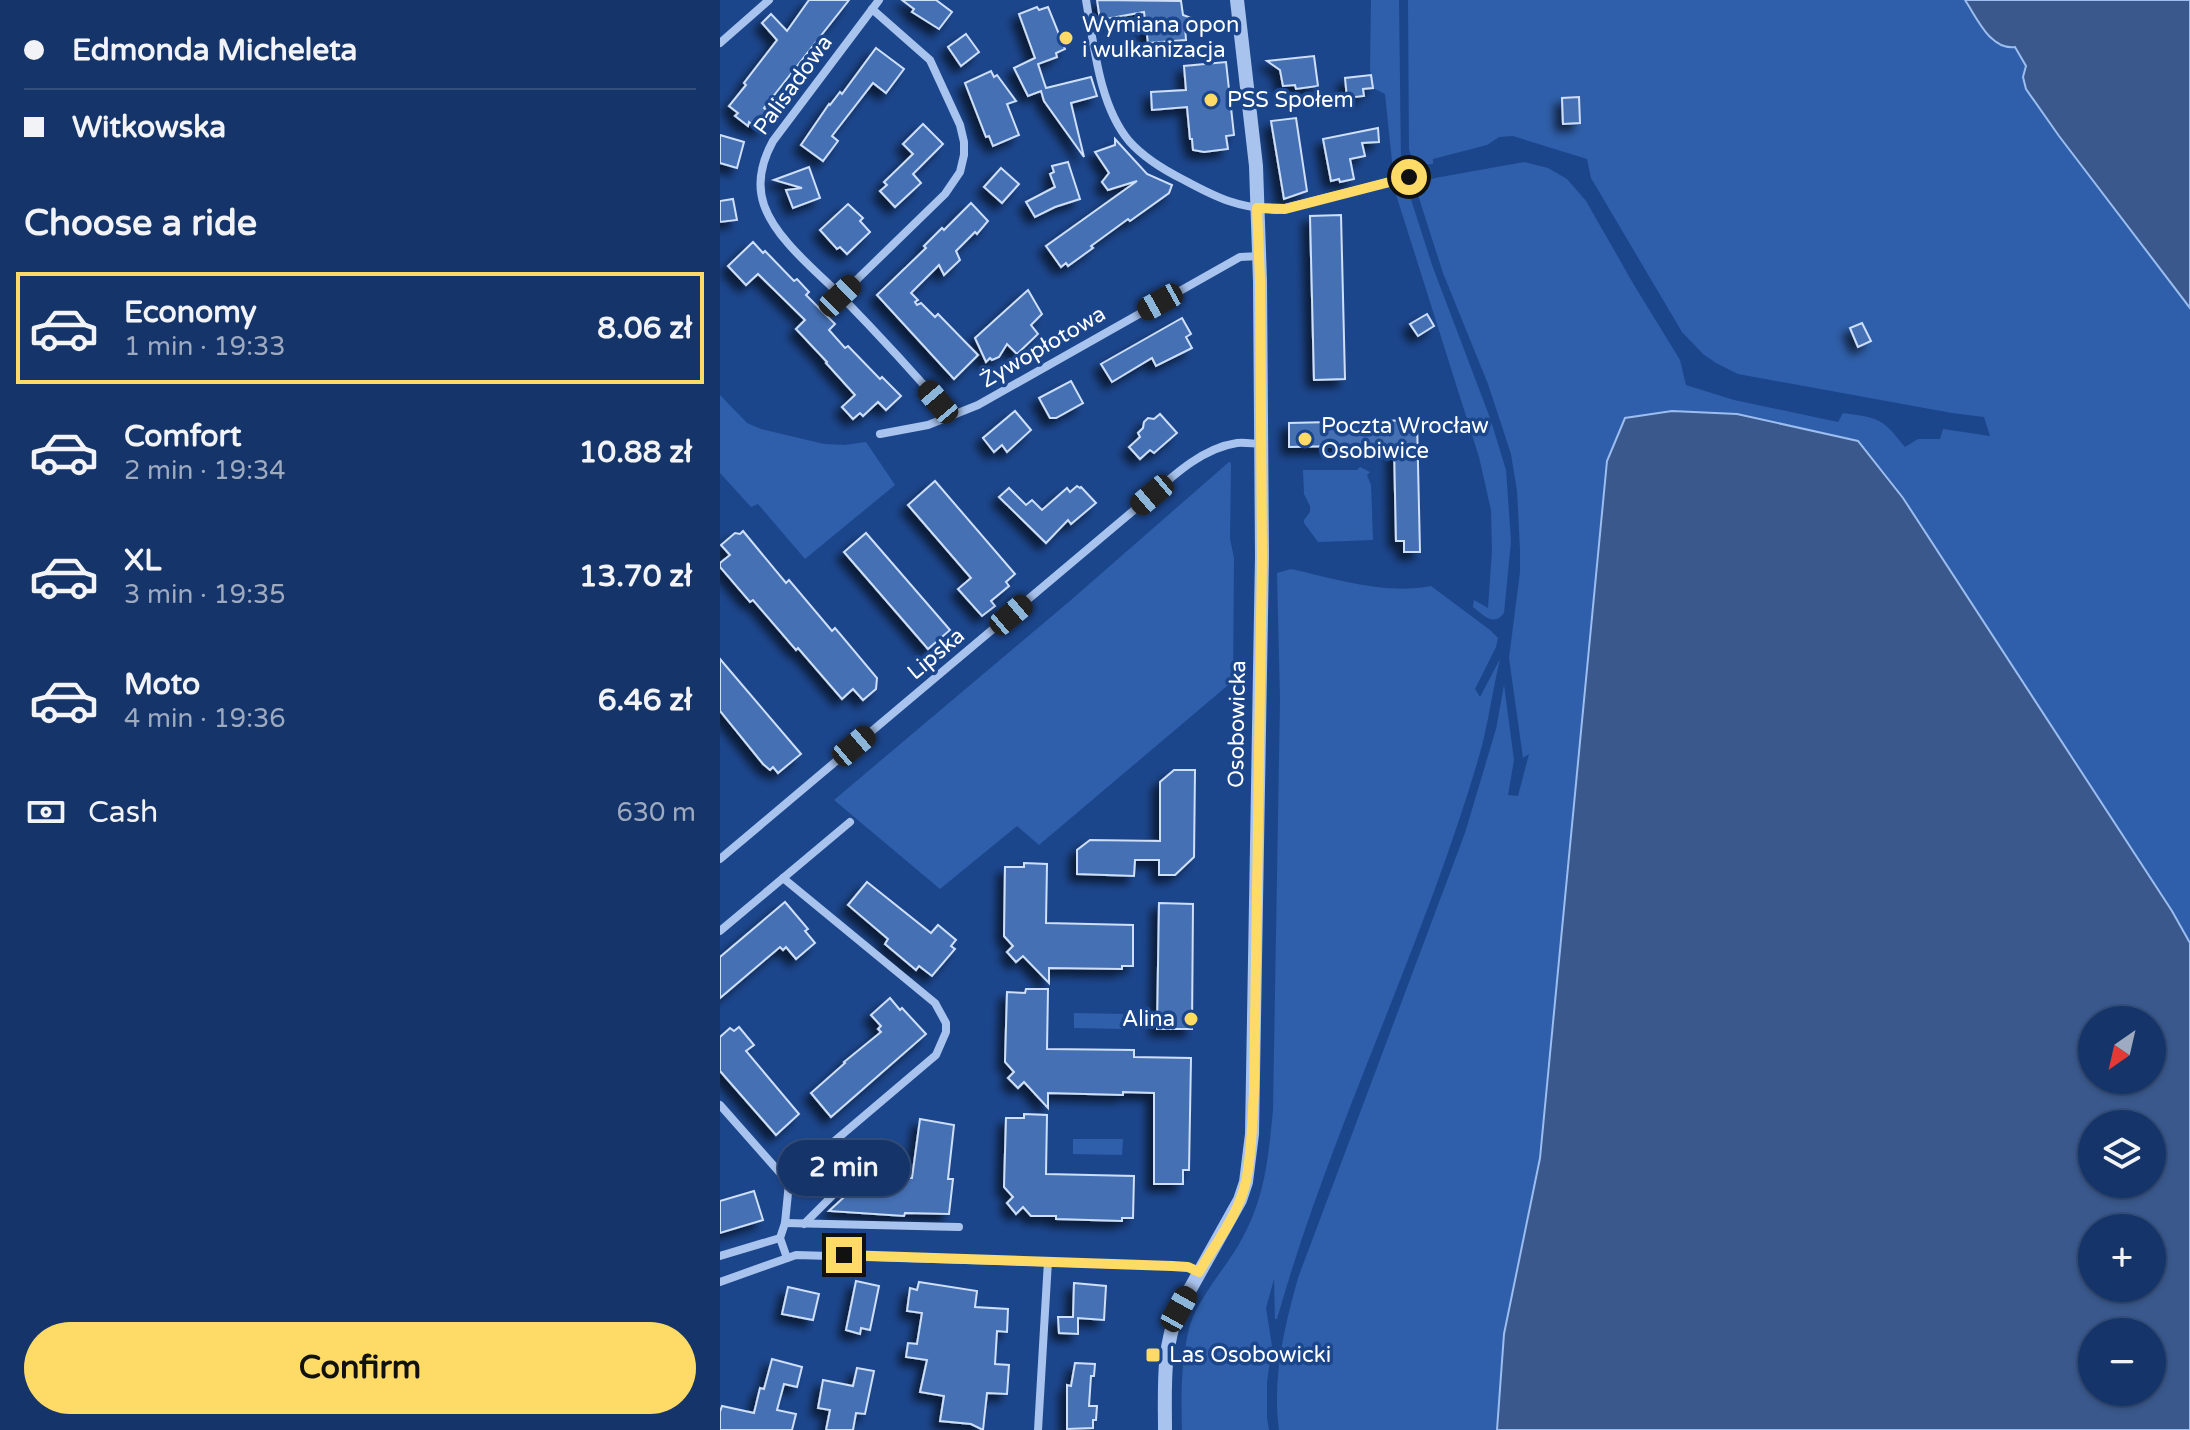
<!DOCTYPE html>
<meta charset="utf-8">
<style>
body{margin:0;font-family:"Varela Round",sans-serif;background:#1e3c6f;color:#f1f3f6;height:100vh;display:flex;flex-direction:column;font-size:30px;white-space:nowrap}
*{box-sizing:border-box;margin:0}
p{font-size:26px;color:#9daac0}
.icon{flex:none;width:44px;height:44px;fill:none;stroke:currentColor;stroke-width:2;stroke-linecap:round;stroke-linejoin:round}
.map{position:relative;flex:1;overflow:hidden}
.sheet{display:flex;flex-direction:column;background:#153469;width:720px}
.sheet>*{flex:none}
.guide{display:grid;align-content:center;height:176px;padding:0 24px;background:#153469}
.needle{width:52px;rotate:214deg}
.controls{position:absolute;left:1358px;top:1006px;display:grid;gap:16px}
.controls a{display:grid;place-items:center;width:88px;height:88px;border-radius:50%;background:#153469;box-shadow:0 2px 6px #0004,0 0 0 2px #344f7d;font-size:40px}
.end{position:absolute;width:36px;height:36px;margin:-18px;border:10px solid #fedb66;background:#111;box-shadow:0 0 0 4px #111}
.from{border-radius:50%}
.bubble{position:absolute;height:56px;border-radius:28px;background:#153469;box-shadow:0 2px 6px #0004,0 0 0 2px #344f7d;font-size:26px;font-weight:700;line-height:56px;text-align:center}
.car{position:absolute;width:24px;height:48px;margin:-24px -12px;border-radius:10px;box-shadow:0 0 6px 2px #0007;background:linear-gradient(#222 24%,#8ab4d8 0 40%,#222 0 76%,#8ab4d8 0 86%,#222 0)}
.guide b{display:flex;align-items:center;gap:28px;height:76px;font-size:30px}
.guide b+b{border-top:2px solid #344f7d}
.guide i{width:20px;height:20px;background:#f1f3f6}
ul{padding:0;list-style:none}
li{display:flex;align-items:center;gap:24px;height:112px;margin:0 16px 12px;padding:0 8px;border:4px solid transparent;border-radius:0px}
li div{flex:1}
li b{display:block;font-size:30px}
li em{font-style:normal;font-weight:700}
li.selected{border-color:#fedb66}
li>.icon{width:72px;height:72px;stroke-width:1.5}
h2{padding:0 24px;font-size:36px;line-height:96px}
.pay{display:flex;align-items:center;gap:20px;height:88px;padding:0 24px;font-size:30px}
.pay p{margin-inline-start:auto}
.primary-button{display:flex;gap:16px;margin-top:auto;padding:16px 24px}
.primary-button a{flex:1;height:92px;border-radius:48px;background:#fedb66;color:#111;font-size:32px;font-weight:700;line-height:92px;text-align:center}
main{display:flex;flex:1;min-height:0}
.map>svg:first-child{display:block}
</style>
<main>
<section class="sheet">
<div class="guide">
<b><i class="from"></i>Edmonda Micheleta</b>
<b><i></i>Witkowska</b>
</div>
<h2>Choose a ride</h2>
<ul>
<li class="selected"><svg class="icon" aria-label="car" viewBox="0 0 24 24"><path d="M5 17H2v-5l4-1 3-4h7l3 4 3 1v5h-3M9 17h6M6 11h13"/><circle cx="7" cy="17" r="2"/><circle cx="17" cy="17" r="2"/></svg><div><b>Economy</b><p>1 min · 19:33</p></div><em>8.06 zł</em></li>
<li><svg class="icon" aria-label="car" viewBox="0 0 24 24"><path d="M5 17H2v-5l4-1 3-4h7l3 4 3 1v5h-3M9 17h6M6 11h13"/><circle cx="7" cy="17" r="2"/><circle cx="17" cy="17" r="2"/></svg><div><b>Comfort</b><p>2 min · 19:34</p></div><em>10.88 zł</em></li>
<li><svg class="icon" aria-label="car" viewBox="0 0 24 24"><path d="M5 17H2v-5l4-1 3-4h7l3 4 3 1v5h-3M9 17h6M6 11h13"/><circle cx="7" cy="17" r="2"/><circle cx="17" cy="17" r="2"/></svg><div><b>XL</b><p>3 min · 19:35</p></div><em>13.70 zł</em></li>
<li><svg class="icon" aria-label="car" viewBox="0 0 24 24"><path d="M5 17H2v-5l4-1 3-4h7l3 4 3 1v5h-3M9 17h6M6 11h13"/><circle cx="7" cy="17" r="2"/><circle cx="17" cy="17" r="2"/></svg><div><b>Moto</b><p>4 min · 19:36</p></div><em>6.46 zł</em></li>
</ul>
<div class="pay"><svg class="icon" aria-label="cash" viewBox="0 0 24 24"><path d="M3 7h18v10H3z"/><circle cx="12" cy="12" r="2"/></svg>Cash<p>630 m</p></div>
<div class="primary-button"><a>Confirm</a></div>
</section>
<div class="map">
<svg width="1470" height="1430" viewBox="0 0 1470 1430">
<defs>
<filter id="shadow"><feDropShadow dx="-7" dy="7" stdDeviation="4" flood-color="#0009"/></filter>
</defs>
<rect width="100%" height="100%" fill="#1c468c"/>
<!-- green -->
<g fill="#2f5faa">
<path d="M651,0H679L681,165L679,169L673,171L665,94L653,88L650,69Z"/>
<path d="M688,0H1245L1273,42L1295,47L1306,66L1303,77L1339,136L1470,308V943L1452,911L1284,654L820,1158L784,1334L777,1430H559C552,1378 564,1328 578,1278L745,833L776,729L784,685L794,760L788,795L798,796L809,754L803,758L789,658L800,572V549L797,491L791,454L768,384L723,273L697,192C700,183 706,181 715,178L804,162L828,168L847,179L866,201L914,285L960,360L966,385L1014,400L1118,422L1123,413C1159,418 1162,418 1185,447L1198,439H1220L1223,429L1270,436L1264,417L1232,413L1018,374L996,363L983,354L962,332L871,178L867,159L793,136L779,137L767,145L713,159V164L702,165L692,160L689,149Z"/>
<path d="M674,188L683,189L689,193L712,265L770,418L786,470L791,541L784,613C774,627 763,615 753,607L754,600L768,608L772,551L771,510L759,457Z"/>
<path d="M0,395L27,423L41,429L104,444L125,445L146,442L175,485L85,559L38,504L31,507L0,473Z"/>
<path d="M509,462L511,463L510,539L514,558L513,686H507L319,845L297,826L220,889L114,800L351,600Z"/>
<path d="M640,467L650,472L647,475L651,485L653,540L598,542L584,523V520L590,512V506L584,494L583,470H637Z"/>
<path d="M571,569C616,579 665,595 711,586L770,630L778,638L776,647L755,689L760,697L780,659C772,692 768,727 758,760C702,950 611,1128 557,1319H555L554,1279L546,1308L552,1346L547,1382V1418L549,1430H462C461,1395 461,1359 470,1325C477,1301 504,1269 518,1246C545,1200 548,1161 553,1110L560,700L557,573Z"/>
<path d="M354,1013L403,1014V1029L354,1028Z"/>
<path d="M353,1139H403L402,1155L353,1154Z"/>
</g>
<!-- water -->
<g fill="#3a588c" stroke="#9bbdef" stroke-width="2" fill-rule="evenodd">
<path d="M1245,0H1470V308L1339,136L1306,89L1303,77L1306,66L1295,47C1270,50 1257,18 1245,0Z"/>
<path d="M952,411L1017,414L1138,441L1183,498L1452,911L1470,943V1430H777L784,1334L820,1158L887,461L905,418ZM1372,1020H1432V1080H1372ZM1372,1124H1432V1184H1372ZM1372,1228H1432V1288H1372ZM1372,1332H1432V1392H1372Z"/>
</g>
<!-- building -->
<g fill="#4470b4" stroke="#cedff9" stroke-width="2" filter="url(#shadow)">
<path d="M89,0H129L44,108L51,114L39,130L29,122L28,126L15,116L18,113L9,106L26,85L24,83L57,40L42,23L51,14L67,31Z"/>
<path d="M182,0H216L232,12L219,29L192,12L194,9Z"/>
<path d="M377,0L461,1L463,15L474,19L465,26L466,40L428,43L424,12L380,20Z"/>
<path d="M317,7L319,10L328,7L345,49L336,53L337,57L318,64L326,88L371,77L377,96L351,103L364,157L324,101L321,91L308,96L294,68L315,58L299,14Z"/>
<path d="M246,34L259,52L241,66L228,47Z"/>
<path d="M156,48L184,69L166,93L153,83L112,136L118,141L103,161L81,145L109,104L110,105L120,92L122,94Z"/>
<path d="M594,56L598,86L576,89L575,85L563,86L560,70L547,61Z"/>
<path d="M506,62L514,135L506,136L508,149L484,152L473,150L472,139H470L467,107L432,110L431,92L466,90L464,66Z"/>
<path d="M271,71L274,77L277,75L296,101L287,104L299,135L273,146L269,136L266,137L245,83Z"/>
<path d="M651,75L653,88L643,89L644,96L627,98L625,78Z"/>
<path d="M859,97L860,123L843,124L842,98Z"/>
<path d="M576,118L587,191L564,199L551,121Z"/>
<path d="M203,124L223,144L193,174L201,183L175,207L160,191L167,185L164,182L193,154L183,144Z"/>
<path d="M658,128L659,142L642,143L645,156L630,159L634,179L620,182L619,179L611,181L603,139Z"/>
<path d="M0,135L24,142L17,168L0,163Z"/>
<path d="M395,139L427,174L452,185L449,193L410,221L408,219L371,246L373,248L348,266L346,263L341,267L326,246L417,181L388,190L382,182L389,173L375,152L395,145Z"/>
<path d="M348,162L360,199L335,207L315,217L306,202L335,187L330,174L334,172L332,166Z"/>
<path d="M89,167L100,198L73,208L66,190L82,188L54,180Z"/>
<path d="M281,168L299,184L282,203L264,187Z"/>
<path d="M13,199L17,220L0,222V201Z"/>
<path d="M251,203L268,221L257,234L255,232L236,251L240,260L224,275L219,265L191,293L198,300L195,302L197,305L201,303L215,317L218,314L258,355L234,379L157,295L206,248L204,246L222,228L224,230Z"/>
<path d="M128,204L143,218L140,221L150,232L127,254L120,247L117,249L100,230Z"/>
<path d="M621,215L625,379L594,380L590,216Z"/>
<path d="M33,242L43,253L45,251L74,281L77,279L89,292L86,295L115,324L109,330L125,348L128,346L160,379L162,377L181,396L166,410L158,402L143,416L140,413L133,419L122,407L135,395L106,363L107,362L76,329L85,320L38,274L26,285L8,266Z"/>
<path d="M308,290L322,314L311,325L318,334L297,354L287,344L279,357L272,360L270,358L266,362L255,338Z"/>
<path d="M707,314L714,326L698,336L690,324Z"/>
<path d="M462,318L471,334L466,337L472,348L436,366L432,358L392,382L381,364Z"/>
<path d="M1142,323L1151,341L1138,347L1130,328Z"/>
<path d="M351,381L363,403L336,418H330L319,398Z"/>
<path d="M295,411L311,430L287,452L282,445L274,452L263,438Z"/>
<path d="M440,414L457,433L434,453L430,450L420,459L409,447L420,437L418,433L423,428L424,422L428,418L434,419Z"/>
<path d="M697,420L700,552H684V541H676L674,445L569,447V423Z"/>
<path d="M215,481L295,574L286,582L289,586L271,601L275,606L262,616L238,589L251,578L188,505Z"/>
<path d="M357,486L360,488L361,487L376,503L351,524L348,520L326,543L279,497L289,488L306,505L312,500L322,510L347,488L350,492Z"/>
<path d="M23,531L66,583L69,580L112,631L115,628L157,678L156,689L143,700L133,689L122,699L78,648L76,650L33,600L30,602L0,567V563L10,555L1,545L15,533L20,534Z"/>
<path d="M146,533L230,630L208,649L124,552Z"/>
<path d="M0,659L81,754L58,773L53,767L50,770L43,764L0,711Z"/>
<path d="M454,770H475L474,857L455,875H439V860H415L414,876L357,874V850L370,840L440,841V782Z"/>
<path d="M304,863L327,864L326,923L413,925V966H402V969L329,968V983L303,956L296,962L287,952L293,946L284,936L285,867H304Z"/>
<path d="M147,882L211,933L218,925L236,940L231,946L235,949L212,976L199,966L196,970L165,944L168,939L128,905Z"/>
<path d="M65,902L88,929L85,931L95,943L76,959L66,947L63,950L60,947L0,998V957Z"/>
<path d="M439,903L473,904L472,1029H437Z"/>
<path d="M306,989H328L327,1049L414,1050V1057L471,1058L469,1170H463V1184H434V1093L403,1092V1095L328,1093V1108L304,1082L298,1088L288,1078L294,1072L285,1062L287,992L305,993Z"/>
<path d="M170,998L180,1010L182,1008L206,1034L111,1117L91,1093L125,1063L124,1062L161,1032L158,1029L161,1026L151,1015Z"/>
<path d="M19,1027L34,1045L26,1051L79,1114L56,1135L0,1071V1037L10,1028L14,1031Z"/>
<path d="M304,1114L327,1115L326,1174L414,1176L413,1218H402V1221L336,1219V1216H311L303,1207L296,1214L287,1203L293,1197L284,1187L286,1118H304Z"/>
<path d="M200,1119L234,1125L228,1179H233L229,1214L185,1213L184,1216L109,1211L135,1187L142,1195L143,1177L192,1178Z"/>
<path d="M108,1158L117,1168L107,1177L98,1167Z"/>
<path d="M34,1191L43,1220L0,1233V1201Z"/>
<path d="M136,1281L159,1286L150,1330L141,1328L140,1334L126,1330Z"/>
<path d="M199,1282L257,1291L255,1307L288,1309L287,1332L277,1331L275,1364L289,1365L287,1394L267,1393L263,1430L251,1424L220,1421L224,1396L200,1392L207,1360L186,1357L188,1343L197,1344L202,1313L187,1311L190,1288L197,1290Z"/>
<path d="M354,1283L386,1286L384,1320L358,1318V1334L339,1333L338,1317H353Z"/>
<path d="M68,1287L99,1294L93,1320L62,1314Z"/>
<path d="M52,1359L82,1367L77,1387L64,1384L57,1410L76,1414L72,1430H0V1412L2,1406L34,1413L40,1388L44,1389Z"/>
<path d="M355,1363L375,1364L374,1376H371L369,1406H377L376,1420H373V1428L347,1429V1385L351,1386Z"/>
<path d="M137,1368L154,1371L145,1414L136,1413L133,1430H106L110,1410L98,1408L103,1380L133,1386Z"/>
</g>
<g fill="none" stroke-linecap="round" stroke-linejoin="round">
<!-- minor -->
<g stroke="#a8c3ed" stroke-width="8">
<path d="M159,0L53,141C42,161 36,182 44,205C56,239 94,269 119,294C157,333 195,374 231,416"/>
<path d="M366,0C374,45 379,105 409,141C424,158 444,170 464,180C499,199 517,207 557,210L689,177"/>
<path d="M0,43L49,0"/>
<path d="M120,296L225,194L240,172L244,155V142L240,125L210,60L152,9"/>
<path d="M160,434L208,425L258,405L520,257L540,256"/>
<path d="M0,859L413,511C443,486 476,449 517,443C525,442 534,444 542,444"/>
<path d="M63,878L215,1003L226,1023V1032L216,1055L111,1144L69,1183L65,1223L60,1238L67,1258"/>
<path d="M0,931L130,822"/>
<path d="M0,1105L69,1183"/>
<path d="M65,1223L239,1227"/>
<path d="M84,1224L153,1155L164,1149"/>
<path d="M0,1256L60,1238"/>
<path d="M0,1282L76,1255L452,1266L468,1267L479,1272"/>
<path d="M318,1430L328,1261"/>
</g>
<!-- tertiary -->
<path stroke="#a8c3ed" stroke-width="14" d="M445,1430C445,1388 442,1348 459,1309L520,1200L526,1182L532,1134L542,556L540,281L536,166L517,0"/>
</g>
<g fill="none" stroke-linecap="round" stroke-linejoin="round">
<!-- route -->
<path stroke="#fedb66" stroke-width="10" d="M124,1255L452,1266L468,1267L479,1272C495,1244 519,1214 526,1181C532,1153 532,1122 534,1092L542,556L540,281L537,208L565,209L689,177"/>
</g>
<!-- markers -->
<g fill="#fedb66" stroke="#1c468c" stroke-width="3">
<circle cx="346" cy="38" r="8"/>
<circle cx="491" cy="100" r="8"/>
<circle cx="585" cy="439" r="8"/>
<circle cx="471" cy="1019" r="8"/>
<rect x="425" y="1347" width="16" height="16" rx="4"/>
</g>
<g text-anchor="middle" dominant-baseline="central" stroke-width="7" stroke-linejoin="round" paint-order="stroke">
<!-- poi labels -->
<g font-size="22" fill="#fff" stroke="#1c468c" text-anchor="start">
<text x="362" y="25">Wymiana opon<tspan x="362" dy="25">i wulkanizacja</tspan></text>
<text x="507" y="100">PSS Społem</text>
<text x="601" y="426">Poczta Wrocław<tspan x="601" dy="25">Osobiwice</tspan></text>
<text x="455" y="1019" text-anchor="end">Alina</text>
<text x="449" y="1355">Las Osobowicki</text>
</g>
<!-- street labels -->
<g font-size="22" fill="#fff" stroke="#1c468c">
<text transform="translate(73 85) rotate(-54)">Palisadowa</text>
<text transform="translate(323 347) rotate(-30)">Żywopłotowa</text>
<text transform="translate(216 654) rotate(-40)">Lipska</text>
<text transform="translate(517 724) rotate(-89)">Osobowicka</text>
</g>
</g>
</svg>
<div class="controls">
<a><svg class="needle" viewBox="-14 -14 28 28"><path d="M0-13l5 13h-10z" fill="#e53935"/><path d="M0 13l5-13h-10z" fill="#9daac0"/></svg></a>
<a><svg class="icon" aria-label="layers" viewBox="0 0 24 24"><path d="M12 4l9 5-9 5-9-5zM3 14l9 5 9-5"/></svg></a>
<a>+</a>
<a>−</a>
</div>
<i class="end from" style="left:689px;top:177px"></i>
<i class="end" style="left:124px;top:1255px"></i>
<div class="bubble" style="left:58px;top:1140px;width:132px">2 min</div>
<i class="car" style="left:120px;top:296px;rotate:46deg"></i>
<i class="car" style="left:440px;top:302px;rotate:241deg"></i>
<i class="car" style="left:218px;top:402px;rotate:320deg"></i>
<i class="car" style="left:432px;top:495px;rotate:230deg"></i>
<i class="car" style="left:291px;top:615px;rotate:50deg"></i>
<i class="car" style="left:134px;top:746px;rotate:50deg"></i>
<i class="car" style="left:459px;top:1309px;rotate:29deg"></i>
</div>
</main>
